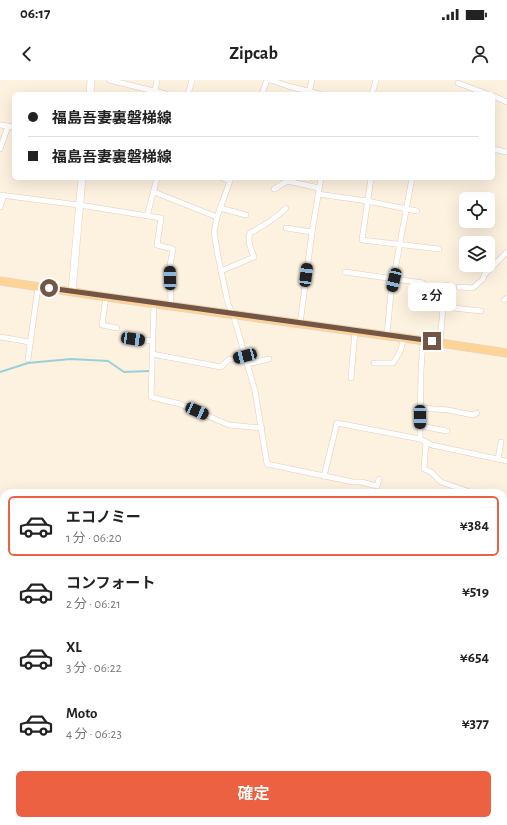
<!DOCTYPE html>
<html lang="ja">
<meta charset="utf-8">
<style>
body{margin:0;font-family:"Alegreya Sans","Noto Sans JP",sans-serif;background:#f2f2f2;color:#222;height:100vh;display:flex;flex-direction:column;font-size:15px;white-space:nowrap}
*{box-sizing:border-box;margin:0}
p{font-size:13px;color:#767676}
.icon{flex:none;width:22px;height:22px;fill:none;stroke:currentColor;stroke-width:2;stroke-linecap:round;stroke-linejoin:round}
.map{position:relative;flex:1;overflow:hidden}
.side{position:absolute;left:0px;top:409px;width:507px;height:336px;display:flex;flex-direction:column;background:#fff;border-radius:12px 12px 0 0;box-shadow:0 4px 16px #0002}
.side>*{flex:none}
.guide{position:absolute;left:12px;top:12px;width:483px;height:88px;border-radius:6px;box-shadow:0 4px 16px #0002;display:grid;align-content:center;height:88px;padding:0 16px;background:#fff}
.controls{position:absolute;left:459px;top:112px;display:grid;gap:8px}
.controls a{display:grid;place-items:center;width:36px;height:36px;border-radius:6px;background:#fff;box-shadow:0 4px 16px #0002;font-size:20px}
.end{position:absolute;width:18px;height:18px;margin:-9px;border:5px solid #745647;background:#fff;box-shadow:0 0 0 2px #fff}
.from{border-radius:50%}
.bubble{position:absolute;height:28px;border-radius:6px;background:#fff;box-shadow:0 4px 16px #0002;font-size:13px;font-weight:600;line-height:28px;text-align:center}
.car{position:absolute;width:12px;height:24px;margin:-12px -6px;border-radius:5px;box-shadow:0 0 3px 1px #0007;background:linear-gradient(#222 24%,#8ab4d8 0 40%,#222 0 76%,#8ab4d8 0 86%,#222 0)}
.guide b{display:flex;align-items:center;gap:14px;height:38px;font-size:15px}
.guide b+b{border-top:1px solid #e0e0e0}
.guide i{width:10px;height:10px;background:#222}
ul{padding:7px 0 0;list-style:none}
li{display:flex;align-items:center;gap:12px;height:60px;margin:0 8px 6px;padding:0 8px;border:2px solid transparent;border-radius:6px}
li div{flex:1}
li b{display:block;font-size:15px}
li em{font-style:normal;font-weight:600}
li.selected{border-color:#eb6141}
li>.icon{width:36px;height:36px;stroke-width:1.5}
.cta{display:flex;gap:8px;margin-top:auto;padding:8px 16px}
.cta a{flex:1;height:46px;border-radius:6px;background:#eb6141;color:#fff;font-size:16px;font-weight:600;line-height:46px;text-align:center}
.status{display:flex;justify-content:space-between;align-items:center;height:28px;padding:0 20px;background:#fff;direction:ltr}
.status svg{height:11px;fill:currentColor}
header{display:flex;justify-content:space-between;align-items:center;height:52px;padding:0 16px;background:#fff;font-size:18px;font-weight:600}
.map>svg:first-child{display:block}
</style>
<div class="status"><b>06:17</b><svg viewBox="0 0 49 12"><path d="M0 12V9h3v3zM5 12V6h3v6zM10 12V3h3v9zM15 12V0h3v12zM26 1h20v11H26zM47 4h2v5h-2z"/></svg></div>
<header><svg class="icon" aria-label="back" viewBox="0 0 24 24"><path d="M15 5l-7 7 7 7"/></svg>Zipcab<svg class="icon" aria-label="person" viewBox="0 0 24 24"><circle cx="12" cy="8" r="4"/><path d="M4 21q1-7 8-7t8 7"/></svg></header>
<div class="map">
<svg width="507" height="745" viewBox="0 0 507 745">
<rect width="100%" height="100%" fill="#fdf1e0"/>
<!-- water -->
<g fill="#b5e1e6" stroke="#9ad1d9">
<path d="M4,456V485L0,486V457Z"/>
<path d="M503,494L507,495V538L503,537Z"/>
</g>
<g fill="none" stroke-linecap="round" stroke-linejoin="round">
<!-- stream -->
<g stroke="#9ad1d9" stroke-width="2">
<path d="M0,292L28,283L71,279L108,281L124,292L149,291"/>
<path d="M503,601H507"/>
<path d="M103,745L105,741"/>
</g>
<defs>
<g id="street">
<path d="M109,0L166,14"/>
<path d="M270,0L288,6L319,14"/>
<path d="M458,3L487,14"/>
<path d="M155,11L157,0"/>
<path d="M309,12L312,0"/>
<path d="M188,14L192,0"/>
<path d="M262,14L267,0"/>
<path d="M372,14L376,0"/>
<path d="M493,16L507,22"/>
<path d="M0,45L14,47"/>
<path d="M0,69L8,46"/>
<path d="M493,69L507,72"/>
<path d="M222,98L230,101"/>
<path d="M231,98L217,137L214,152L218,176L228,224L233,234L255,311L267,384L353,402H361L377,406L379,399"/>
<path d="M371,98L362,160L439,169"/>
<path d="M274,109L287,101L319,108"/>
<path d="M154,112L217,137"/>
<path d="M318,114L367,121L417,131"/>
<path d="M0,115L79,125L161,138L157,165L173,169L170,185L171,225"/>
<path d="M0,127L4,115"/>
<path d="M220,128L246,135"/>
<path d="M147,136L157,98"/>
<path d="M286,148L312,152"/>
<path d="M221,191L254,177C251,169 247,161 250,153C264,146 275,139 286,128"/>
<path d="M345,192L423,203"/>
<path d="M459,207L473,208L483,199L484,195L507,172"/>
<path d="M106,217L102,245L117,248"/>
<path d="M504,220L507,218"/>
<path d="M154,223L151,317L180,324L229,345L262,348"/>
<path d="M443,227L481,231"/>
<path d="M300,244L312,152L321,98"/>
<path d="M387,255L391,212L412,98"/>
<path d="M0,257L30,262"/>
<path d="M133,259L152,261"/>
<path d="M440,263L443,227L447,205"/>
<path d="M152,274L221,287L228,280L245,276"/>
<path d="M28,279L38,207"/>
<path d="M374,283H393L400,272L404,258"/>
<path d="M247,284L269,279"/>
<path d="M351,298L355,251"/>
<path d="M420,328L448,330L473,335L477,333"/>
<path d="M420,346L447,351"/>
<path d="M420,359L421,291L423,260"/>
<path d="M426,362L424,389L431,392L441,402L473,413"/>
<path d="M498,379L501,362"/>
<path d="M324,396L337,343L420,359L432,365L507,381"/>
<path d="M503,423L507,425"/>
<path d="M0,567H4"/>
<path d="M503,580L507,581"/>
<path d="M0,624L4,623"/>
<path d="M503,656H507"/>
<path d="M59,741L60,745"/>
<path d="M213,741L214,745"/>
<path d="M386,745V741"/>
</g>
<g id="secondary">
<path d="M90,14L91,0"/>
<path d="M72,211L82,98"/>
</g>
<path id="primary" d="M0,201L106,217L440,263L507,273"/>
</defs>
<!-- street casing -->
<use href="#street" stroke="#e1ccbc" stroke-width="6"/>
<!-- secondary casing -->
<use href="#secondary" stroke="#e8cfbc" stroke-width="8"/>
<!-- primary casing -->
<use href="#primary" stroke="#dbd3cf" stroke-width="9"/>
<!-- street -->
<use href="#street" stroke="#fff" stroke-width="5"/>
<!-- secondary -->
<use href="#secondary" stroke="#fff" stroke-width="7"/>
<!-- primary -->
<use href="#primary" stroke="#fed496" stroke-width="8"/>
</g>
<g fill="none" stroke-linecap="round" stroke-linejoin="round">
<!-- route -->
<path stroke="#745647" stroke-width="5" d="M49,208L432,261"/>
</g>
</svg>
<div class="controls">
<a><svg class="icon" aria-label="locate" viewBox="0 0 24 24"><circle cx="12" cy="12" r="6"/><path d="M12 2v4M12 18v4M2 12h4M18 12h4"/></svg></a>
<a><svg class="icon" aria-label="layers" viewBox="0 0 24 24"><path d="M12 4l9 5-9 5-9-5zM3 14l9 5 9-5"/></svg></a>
</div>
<i class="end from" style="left:49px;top:208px"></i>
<i class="end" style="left:432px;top:261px"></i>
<div class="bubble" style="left:408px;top:203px;width:48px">2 分</div>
<i class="car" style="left:306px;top:195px;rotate:7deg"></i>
<i class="car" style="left:170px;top:198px;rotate:359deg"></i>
<i class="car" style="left:394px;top:200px;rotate:193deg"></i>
<i class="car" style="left:133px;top:259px;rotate:98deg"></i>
<i class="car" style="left:245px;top:276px;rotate:255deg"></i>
<i class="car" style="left:197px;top:331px;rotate:114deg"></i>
<i class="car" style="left:420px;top:337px;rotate:180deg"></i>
<div class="guide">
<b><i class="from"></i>福島吾妻裏磐梯線</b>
<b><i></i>福島吾妻裏磐梯線</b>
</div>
<section class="side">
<ul>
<li class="selected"><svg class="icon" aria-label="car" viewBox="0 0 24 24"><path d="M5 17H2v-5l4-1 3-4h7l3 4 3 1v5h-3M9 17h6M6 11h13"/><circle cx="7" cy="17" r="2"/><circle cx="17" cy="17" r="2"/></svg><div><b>エコノミー</b><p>1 分 · 06:20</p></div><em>¥384</em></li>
<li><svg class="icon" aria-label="car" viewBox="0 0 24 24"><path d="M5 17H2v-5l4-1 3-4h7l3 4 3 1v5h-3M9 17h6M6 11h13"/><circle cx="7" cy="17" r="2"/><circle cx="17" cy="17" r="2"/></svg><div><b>コンフォート</b><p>2 分 · 06:21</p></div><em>¥519</em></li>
<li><svg class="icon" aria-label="car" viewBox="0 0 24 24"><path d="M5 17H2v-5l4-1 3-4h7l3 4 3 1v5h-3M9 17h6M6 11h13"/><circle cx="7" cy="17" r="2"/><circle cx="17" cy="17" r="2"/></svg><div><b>XL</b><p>3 分 · 06:22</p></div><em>¥654</em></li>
<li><svg class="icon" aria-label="car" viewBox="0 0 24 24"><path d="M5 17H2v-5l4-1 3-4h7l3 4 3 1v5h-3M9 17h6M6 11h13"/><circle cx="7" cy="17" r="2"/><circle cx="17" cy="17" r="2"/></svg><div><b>Moto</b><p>4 分 · 06:23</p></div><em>¥377</em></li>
</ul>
<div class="cta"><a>確定</a></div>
</section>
</div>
